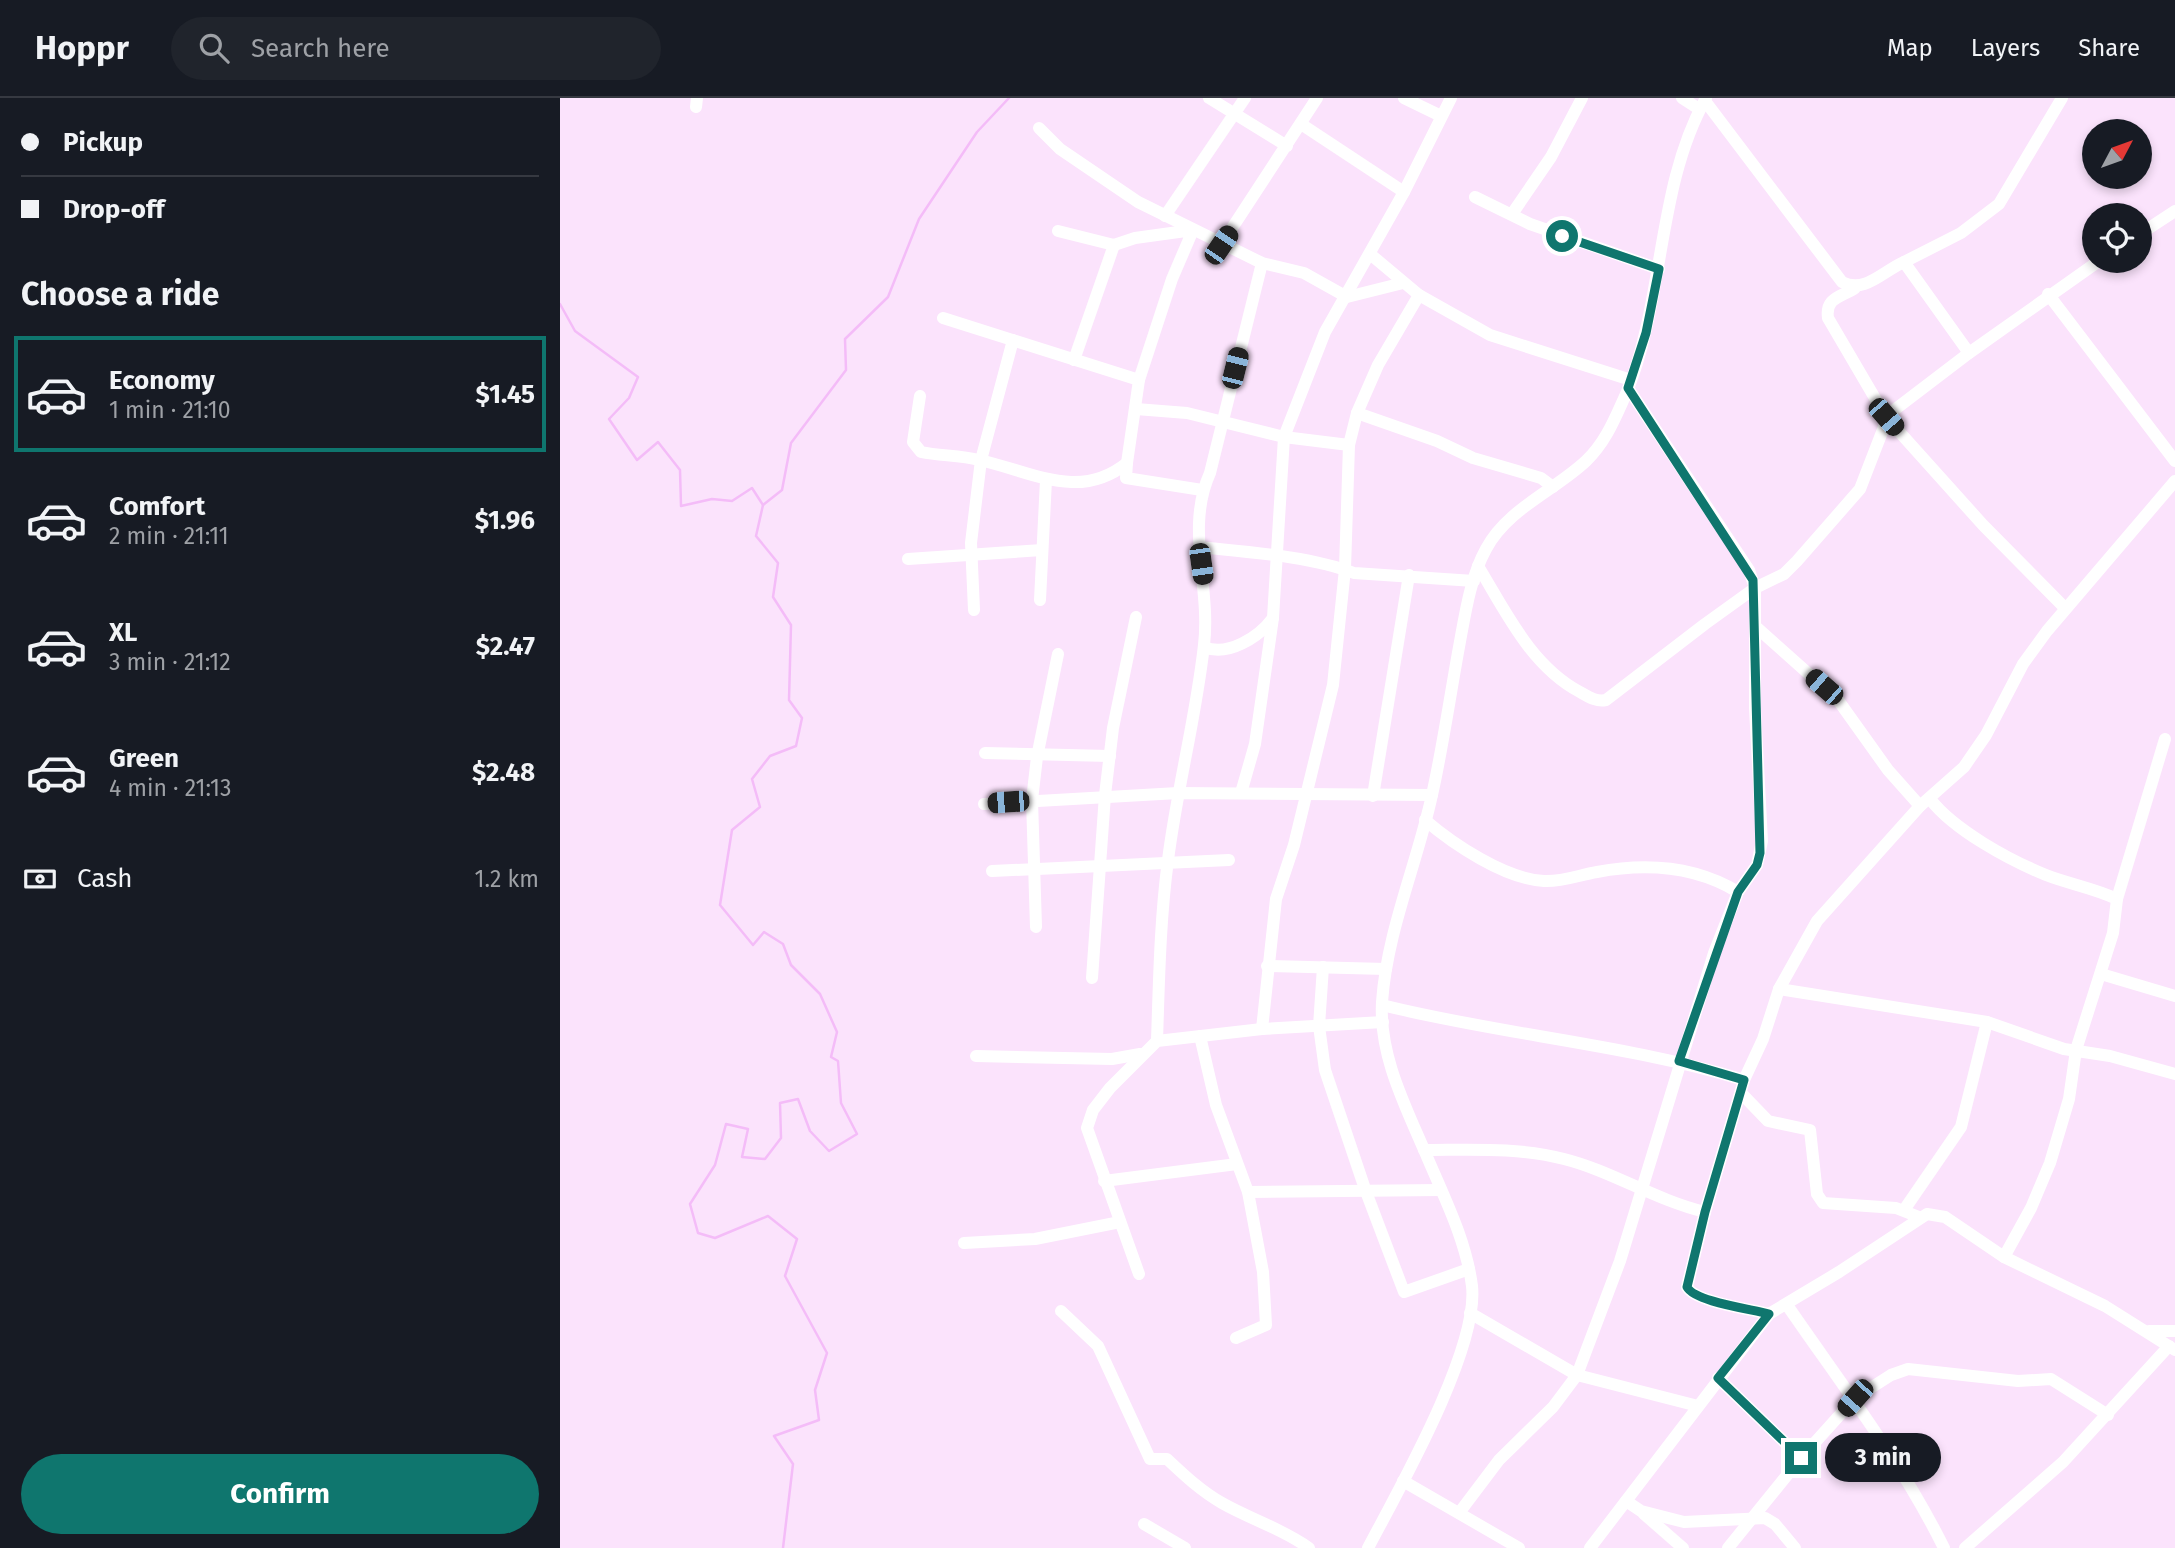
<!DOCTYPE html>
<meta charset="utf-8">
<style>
body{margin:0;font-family:"Fira Sans",sans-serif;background:#20242c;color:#f1f3f6;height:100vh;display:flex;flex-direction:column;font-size:26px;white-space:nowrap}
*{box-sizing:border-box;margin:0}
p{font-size:23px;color:#9ea1a6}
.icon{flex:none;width:38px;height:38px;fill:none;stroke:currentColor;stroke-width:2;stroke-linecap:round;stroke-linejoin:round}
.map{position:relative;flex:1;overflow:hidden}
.drawer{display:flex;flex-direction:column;background:#171b24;width:560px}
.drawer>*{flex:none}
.guide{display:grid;align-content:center;height:154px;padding:0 21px;background:#171b24}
.needle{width:46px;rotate:49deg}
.buttons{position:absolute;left:1522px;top:21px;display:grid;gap:14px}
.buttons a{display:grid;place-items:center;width:70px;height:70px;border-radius:50%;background:#171b24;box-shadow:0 4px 10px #0003;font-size:35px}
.end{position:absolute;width:32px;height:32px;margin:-16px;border:9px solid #0f766e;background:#fff;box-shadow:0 0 0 4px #fff}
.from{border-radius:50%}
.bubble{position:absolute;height:49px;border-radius:24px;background:#171b24;box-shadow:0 4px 10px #0003;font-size:23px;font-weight:700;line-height:49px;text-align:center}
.car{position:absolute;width:21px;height:42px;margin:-21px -10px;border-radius:9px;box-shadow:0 0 5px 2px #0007;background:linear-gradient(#222 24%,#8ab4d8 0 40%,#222 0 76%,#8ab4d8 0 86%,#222 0)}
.guide b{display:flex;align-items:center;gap:24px;height:66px;font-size:26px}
.guide b+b{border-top:2px solid #363941}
.guide i{width:18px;height:18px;background:#f1f3f6}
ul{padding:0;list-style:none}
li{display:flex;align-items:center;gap:21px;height:116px;margin:0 14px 10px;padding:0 7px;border:4px solid transparent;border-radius:0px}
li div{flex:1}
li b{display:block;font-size:26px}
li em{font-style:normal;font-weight:700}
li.active{border-color:#0f766e}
li>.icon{width:63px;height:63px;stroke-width:1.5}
h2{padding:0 21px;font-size:32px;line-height:84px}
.pay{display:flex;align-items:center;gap:18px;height:77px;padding:0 21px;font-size:26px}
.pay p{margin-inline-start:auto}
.primary-button{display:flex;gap:14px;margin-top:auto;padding:14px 21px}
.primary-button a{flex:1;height:80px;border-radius:42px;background:#0f766e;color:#fff;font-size:28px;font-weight:700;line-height:80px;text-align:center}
header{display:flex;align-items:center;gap:42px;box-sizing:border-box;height:98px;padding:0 35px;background:#171b24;border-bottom:2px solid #363941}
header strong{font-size:33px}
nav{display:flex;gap:38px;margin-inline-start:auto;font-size:24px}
.search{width:490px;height:63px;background:#20242c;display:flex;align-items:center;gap:18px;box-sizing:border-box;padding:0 24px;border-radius:38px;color:#9ea1a6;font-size:26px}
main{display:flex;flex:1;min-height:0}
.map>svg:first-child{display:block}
</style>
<header>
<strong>Hoppr</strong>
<div class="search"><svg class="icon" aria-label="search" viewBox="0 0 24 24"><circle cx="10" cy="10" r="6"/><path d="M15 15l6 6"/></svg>Search here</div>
<nav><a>Map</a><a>Layers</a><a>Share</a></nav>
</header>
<main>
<section class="drawer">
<div class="guide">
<b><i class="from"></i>Pickup</b>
<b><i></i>Drop-off</b>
</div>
<h2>Choose a ride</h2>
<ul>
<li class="active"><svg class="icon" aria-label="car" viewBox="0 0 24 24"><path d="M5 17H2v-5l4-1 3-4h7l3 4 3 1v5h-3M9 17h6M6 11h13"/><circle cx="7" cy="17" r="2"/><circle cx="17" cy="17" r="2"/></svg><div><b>Economy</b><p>1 min · 21:10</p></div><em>$1.45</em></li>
<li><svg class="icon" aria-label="car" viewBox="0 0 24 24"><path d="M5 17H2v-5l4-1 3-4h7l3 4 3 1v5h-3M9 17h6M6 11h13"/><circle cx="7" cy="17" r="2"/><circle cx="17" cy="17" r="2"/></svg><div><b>Comfort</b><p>2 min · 21:11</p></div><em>$1.96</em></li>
<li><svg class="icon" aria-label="car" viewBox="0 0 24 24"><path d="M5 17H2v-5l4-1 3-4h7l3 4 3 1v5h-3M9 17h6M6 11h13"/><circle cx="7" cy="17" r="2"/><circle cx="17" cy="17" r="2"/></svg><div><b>XL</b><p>3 min · 21:12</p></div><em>$2.47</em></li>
<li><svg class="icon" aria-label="car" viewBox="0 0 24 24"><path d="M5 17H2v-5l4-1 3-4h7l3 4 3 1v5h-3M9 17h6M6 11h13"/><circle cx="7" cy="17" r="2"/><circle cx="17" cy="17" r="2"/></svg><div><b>Green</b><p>4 min · 21:13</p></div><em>$2.48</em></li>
</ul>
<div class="pay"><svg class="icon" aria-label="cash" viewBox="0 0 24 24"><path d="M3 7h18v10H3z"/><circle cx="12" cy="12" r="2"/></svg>Cash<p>1.2 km</p></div>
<div class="primary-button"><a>Confirm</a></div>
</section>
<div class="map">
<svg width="1615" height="1450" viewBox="0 0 1615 1450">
<rect width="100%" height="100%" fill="#fbe3fc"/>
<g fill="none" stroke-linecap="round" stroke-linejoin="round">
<!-- stream -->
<g stroke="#f4bcf8" stroke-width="2.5">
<path d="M0,206L15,233L78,279L69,300L49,321L77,362L98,344L120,372L121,408L152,401L172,403L192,390L203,407L196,438L218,465L213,499L231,527L229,602L242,620L236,648L210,658L192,681L200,709L172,732L160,807L193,847L204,834L223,846L231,867L260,896L277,934L271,959L278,963L281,1005L297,1036L269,1053L250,1033L238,1001L220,1005L221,1040L205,1061L182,1059L188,1031L166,1026L155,1067L130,1106L138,1135L155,1140L208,1118L237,1141L225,1178L267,1255L255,1292L259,1322L214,1338L233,1366L223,1450"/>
<path d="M203,407L222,392L231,345L286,272L285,241L328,199L359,121L417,34L449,0"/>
</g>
<!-- minor -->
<g stroke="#fff" stroke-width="12">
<path d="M649,0L727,48"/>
<path d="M844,0L881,18"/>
<path d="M1122,0L1139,11"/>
<path d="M1145,3L1282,184C1305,196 1323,173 1344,164L1409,255L1539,163"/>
<path d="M136,9L137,0"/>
<path d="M741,26L844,94"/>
<path d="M479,30L500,51L578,104L702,165L744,175L787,199L843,185"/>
<path d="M915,99L970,126L1099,171"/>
<path d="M952,116L991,59L1022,0"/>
<path d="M605,118L685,0"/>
<path d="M498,133L554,147L575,140L633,132L612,181L579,282L567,365"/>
<path d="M1580,136L1615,113"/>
<path d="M661,147L757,0"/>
<path d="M810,156L859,197L930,237L1071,282"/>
<path d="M1344,164L1401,135L1439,106L1502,0"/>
<path d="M1295,190C1282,199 1265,199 1268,220L1326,319L1423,427L1505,510"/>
<path d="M1488,196L1615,363"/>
<path d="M383,220L579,282"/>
<path d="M514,262L554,147"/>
<path d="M1068,290L1189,472L1195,490V528L1278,602L1328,672L1360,708"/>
<path d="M360,298L353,344L361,354C380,358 400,357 419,362C471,373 519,404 567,365L566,380L642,392"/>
<path d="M576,311L627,315L724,339L789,347"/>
<path d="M797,315L877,343L913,360L981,380L993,389"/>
<path d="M639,449C686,454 750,458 794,475L914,483"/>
<path d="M348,461L482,452"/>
<path d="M918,468C946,514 971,568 1020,594C1029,599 1036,604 1046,602L1145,526L1195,490L1224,476L1237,463L1300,391L1329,316L1409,255"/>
<path d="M480,502L486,382"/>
<path d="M414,512L411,445L421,362L453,242"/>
<path d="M644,549C668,559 699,539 713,520L724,339L765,234L844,94L891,0"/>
<path d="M425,655L550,658"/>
<path d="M681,695L695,646L713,520"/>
<path d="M813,698L849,477"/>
<path d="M1370,701C1394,732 1449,762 1486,777C1509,786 1534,790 1557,801L1553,835L1516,952L1509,1001L1490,1065L1471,1110L1444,1159"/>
<path d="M424,706L618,695L872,697"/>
<path d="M865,722C893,746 945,781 984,783C1002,784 1019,777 1037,774C1085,765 1135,768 1178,794"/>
<path d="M432,773L669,762"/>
<path d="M1557,801L1605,641"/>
<path d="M476,829L472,702L477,659L498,556"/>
<path d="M707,868L826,871"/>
<path d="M763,869L759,928L765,972L805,1091L844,1194L909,1171"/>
<path d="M1541,876L1615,898"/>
<path d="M532,880L545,697L553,630L576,519"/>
<path d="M1219,891L1427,924L1504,951L1550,958L1615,976"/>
<path d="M822,907C942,937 1066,946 1184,982"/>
<path d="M702,931L716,801L734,747L773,587L785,471L789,347L797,315L818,267L859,197"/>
<path d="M640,938L656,1007L688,1094L703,1174L706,1227L676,1240"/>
<path d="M597,943C599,883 600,822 608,762C617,690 636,620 644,547C651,489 625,430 650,375L702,165"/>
<path d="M416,958L552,961L580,956"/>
<path d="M1181,995L1208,1023L1250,1032L1257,1096L1263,1105L1336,1110L1359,1119"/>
<path d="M864,1052C910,1052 959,1049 1004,1061C1052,1073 1095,1102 1145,1114"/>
<path d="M544,1083L677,1066"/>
<path d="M688,1094L881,1092"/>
<path d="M1344,1112L1401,1029L1427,924"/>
<path d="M404,1145L475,1141L560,1124"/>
<path d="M579,1176L527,1030L533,1012L550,990L597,943L702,931L823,924"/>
<path d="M1227,1207C1282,1287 1341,1363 1384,1450"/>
<path d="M501,1213L538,1248L590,1361H607C624,1377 641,1393 662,1405C690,1421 723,1431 749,1450"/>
<path d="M910,1215L1017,1277L1138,1308"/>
<path d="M1209,1216C1191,1211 1135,1204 1127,1189L1145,1114L1184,982L1203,941L1219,891L1257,823L1360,708L1404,669L1426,637L1463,566L1487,533L1615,383"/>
<path d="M1589,1233H1615"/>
<path d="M1158,1280L1241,1360"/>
<path d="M843,1383L959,1450"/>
<path d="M1066,1403L1081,1413L1124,1424L1205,1420L1215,1426L1235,1450"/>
<path d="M899,1415L939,1362L993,1309L1017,1277L1060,1163L1154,855L1178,794L1197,767L1202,743L1195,610V528"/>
<path d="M1084,1416L1123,1450"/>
<path d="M584,1426L625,1450"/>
<path d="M808,1450C839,1391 919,1251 912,1188C906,1141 883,1097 865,1054C845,1007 819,957 822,904C827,833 857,766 872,697C883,648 890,598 899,549C905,517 910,480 926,451C947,411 994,393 1026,363C1046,344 1055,320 1066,296C1105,202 1096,89 1146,0"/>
<path d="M1030,1450L1209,1216L1279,1174L1367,1116L1385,1119L1444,1159L1545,1208L1615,1252"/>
<path d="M1168,1450L1241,1360L1295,1300L1331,1277L1348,1271L1458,1283L1491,1281L1548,1317"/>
<path d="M1405,1450L1503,1364L1609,1248"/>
</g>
</g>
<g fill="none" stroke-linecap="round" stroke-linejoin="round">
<!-- route -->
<path stroke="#0f766e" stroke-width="9" d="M1002,138L1099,171L1086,235L1068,290L1193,482L1200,755L1197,767L1178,794L1119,963L1184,982L1145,1114L1127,1189C1135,1204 1191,1211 1209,1216L1158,1280L1241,1360"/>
</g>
</svg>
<div class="buttons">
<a><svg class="needle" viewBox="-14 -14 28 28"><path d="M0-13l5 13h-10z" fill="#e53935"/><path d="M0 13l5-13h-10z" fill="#9ea1a6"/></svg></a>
<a><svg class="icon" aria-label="locate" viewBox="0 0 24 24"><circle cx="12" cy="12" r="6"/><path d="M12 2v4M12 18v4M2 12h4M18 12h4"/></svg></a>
</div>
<i class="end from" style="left:1002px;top:138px"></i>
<i class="end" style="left:1241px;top:1360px"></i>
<div class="bubble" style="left:1265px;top:1335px;width:116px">3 min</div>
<i class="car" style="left:661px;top:147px;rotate:34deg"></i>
<i class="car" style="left:675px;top:270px;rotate:14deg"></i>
<i class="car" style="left:1326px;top:319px;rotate:139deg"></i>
<i class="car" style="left:641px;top:466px;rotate:172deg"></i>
<i class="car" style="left:1264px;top:589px;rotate:311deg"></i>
<i class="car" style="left:448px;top:704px;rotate:266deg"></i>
<i class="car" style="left:1295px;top:1300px;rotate:222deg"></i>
</div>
</main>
